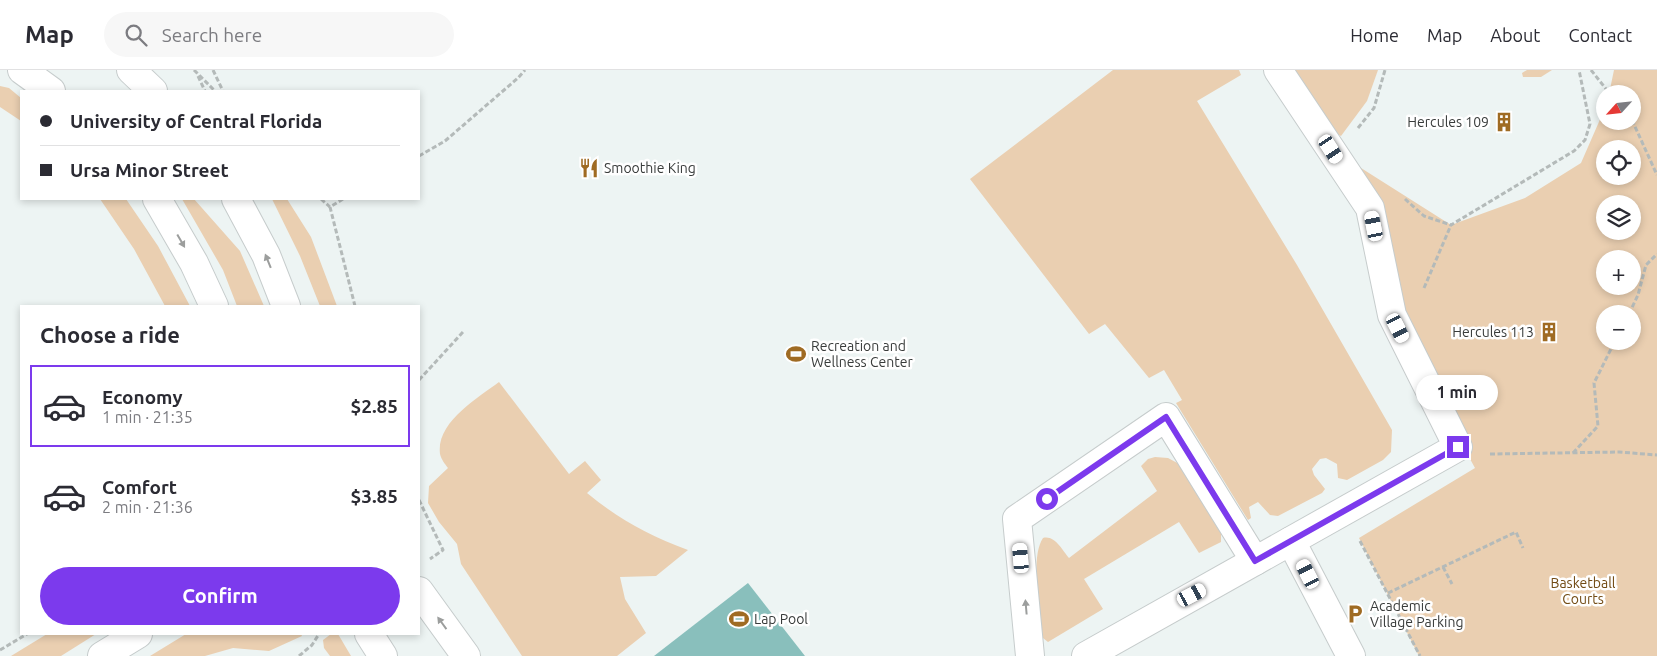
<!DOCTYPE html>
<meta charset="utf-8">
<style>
body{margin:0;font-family:Ubuntu,sans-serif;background:#f7f7f7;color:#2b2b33;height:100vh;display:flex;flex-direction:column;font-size:19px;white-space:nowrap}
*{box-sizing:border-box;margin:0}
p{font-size:16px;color:#7c7c81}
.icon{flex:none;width:28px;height:28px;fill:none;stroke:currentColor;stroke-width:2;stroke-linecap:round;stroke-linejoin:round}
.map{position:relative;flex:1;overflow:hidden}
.sheet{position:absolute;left:20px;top:235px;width:400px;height:330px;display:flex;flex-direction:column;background:#fff;border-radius:0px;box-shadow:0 2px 8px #0003}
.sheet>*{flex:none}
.guide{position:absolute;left:20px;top:20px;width:400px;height:110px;border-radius:0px;box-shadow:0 2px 8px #0003;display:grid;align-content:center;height:110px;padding:0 20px;background:#fff}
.needle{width:32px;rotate:243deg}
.buttons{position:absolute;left:1596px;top:15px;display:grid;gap:10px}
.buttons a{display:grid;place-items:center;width:45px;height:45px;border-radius:50%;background:#fff;box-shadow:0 2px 8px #0003;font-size:25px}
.end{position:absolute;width:22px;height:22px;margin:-11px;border:6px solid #7c3aed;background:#fff;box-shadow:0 0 0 2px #fff}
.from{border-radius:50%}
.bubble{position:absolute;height:35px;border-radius:18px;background:#fff;box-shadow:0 2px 8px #0003;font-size:16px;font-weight:700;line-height:35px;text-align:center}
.car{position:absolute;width:15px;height:30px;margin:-15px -8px;border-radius:6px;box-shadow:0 0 4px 1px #0007;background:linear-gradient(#fff 24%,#345 0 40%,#fff 0 76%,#345 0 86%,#fff 0)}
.guide b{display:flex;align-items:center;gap:18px;height:48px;font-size:19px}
.guide b+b{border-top:1px solid #e1e1e2}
.guide i{width:12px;height:12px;background:#2b2b33}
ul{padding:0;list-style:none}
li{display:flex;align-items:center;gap:15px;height:82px;margin:0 10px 8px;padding:0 10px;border:2px solid transparent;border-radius:0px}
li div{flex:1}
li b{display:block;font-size:19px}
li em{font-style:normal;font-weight:700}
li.on{border-color:#7c3aed}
li>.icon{width:45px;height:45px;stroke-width:1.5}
h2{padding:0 20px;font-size:22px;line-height:60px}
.button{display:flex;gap:10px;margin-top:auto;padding:10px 20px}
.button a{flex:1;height:58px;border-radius:30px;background:#7c3aed;color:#fff;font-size:20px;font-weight:700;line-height:58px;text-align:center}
header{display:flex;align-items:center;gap:30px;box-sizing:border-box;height:70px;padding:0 25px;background:#fff;border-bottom:1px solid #e1e1e2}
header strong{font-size:24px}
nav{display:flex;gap:28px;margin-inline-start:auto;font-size:18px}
.search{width:350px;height:45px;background:#f7f7f7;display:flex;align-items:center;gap:12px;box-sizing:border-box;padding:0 18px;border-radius:28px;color:#7c7c81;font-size:19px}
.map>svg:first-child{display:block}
</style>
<header>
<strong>Map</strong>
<div class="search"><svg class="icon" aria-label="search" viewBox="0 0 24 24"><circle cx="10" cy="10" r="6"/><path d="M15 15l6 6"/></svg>Search here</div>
<nav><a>Home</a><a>Map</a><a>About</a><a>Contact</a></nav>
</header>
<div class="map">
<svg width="1657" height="586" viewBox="0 0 1657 586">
<rect width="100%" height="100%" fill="#edf4f3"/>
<!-- green -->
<g fill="#eacfb1" fill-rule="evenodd">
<path d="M1113,0H1239L1241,5L1197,31L1297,195L1392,360L1391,382L1383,390L1347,410L1338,408L1337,394L1326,388L1320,389L1312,399L1314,405L1325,419L1322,423L1278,446L1270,445L1258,432L1249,437L1251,448L1248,450L1176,333L1182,330L1164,300L1149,308L1105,254L1089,264L970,109Z"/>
<path d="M1291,0H1378L1367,31L1341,66L1328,59Z"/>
<path d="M1527,0H1552L1541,7H1523L1522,3Z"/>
<path d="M1614,0H1657V586H1419L1359,468L1475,398L1405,270L1370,138L1331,79L1451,155L1525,128L1581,93L1605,38V51H1632V24H1609ZM1605,79H1632V106H1605ZM1605,134H1632V161H1605ZM1605,189H1632V216H1605ZM1605,244H1632V271H1605Z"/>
<path d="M0,16L9,18L21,28V51L0,37Z"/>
<path d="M100,129H126L158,176L190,236H165L134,179Z"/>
<path d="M182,129H194L240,181L264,236H237L223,200Z"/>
<path d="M272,129H287L311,167L337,236H320L300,186Z"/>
<path d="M499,312L569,404L585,391L601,410L587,423C620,450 648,465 688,480L656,506L620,507L625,529L646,563L617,586H522L461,494L457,474L439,452L428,433L429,416L448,398C445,394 441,389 440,384C436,352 478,328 499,312Z"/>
<path d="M1155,387L1168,388L1181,395L1221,462V472L1199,483L1179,452L1084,509L1103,539L1048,572L1043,568L1041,560C1040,536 1030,488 1043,468C1055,465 1062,480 1069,488L1157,421L1141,396L1148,389Z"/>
<path d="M47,564H96L61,586H11Z"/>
<path d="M186,564H301L302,566L269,581L233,578L205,586H150Z"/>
<path d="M331,564H338L351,586H330L324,578L323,570Z"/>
</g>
<!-- water -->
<path fill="#89bfbc" d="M748,513L805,586H654Z"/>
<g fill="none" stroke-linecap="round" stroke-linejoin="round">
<defs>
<g id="minor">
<path d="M22,0L51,21"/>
<path d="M131,0L153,21"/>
<path d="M157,129L194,193L214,236"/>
<path d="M236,129L266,185L286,236"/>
<path d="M1291,471L1351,586"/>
<path d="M419,521L466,586"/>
<path d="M369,564L383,586"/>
<path d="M102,586L138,564"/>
<path d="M1030,586L1017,449L1166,347L1255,491"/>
<path d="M1086,586L1458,377L1392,245L1370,138L1278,0"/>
</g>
</defs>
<!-- minor casing -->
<use href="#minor" stroke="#c6cccc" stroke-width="30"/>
<!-- path -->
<g stroke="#b4bab9" stroke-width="3" stroke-dasharray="5 2.5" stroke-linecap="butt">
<path d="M194,0L215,21"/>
<path d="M213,0L223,21"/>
<path d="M1591,0L1610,24"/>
<path d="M198,6L205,21"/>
<path d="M1632,50L1657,105"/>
<path d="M1358,58L1374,38L1385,0"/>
<path d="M419,86L445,71L518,8L525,0"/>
<path d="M321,129L330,137"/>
<path d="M343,129L330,137L355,236"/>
<path d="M1405,129L1424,146L1451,155L1574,81L1585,70L1590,54L1579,0"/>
<path d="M1424,218L1451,155"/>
<path d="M1629,244L1638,225L1646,195L1657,184"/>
<path d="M419,310L463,262"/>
<path d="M1573,383L1598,356L1594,313L1615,271"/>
<path d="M1490,384L1619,382L1657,385"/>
<path d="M419,430L443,480L430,489"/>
<path d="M1360,471L1420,586"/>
<path d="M1443,497L1452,514"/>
<path d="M1388,523L1516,462L1523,478"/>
<path d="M0,580L27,564"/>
<path d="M299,586L312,575L319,564"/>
</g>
<!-- minor -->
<use href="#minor" stroke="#fff" stroke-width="28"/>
</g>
<!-- one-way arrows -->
<defs><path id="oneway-solid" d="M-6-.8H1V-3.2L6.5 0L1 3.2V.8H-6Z" transform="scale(1.25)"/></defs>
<g fill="#9c9e9d">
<use href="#oneway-solid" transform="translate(181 171) rotate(60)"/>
<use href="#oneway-solid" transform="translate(268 191) rotate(-112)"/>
<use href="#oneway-solid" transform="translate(1026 537) rotate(-95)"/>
<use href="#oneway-solid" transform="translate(442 553) rotate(-126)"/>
</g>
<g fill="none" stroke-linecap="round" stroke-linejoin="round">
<!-- route -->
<path stroke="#7c3aed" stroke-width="6" d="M1047,429L1166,347L1255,491L1458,377"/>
</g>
<!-- icons -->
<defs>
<symbol id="building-bare" viewBox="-9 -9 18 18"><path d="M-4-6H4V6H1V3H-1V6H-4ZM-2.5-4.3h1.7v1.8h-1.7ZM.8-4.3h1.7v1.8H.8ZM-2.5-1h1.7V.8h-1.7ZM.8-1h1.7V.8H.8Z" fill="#9f6b23" stroke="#fff" stroke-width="2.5" paint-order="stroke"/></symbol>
<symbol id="restaurant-bare" viewBox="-9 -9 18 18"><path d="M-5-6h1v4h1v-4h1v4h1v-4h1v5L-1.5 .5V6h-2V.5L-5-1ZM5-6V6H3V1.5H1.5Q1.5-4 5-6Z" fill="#9f6b23" stroke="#fff" stroke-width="2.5" paint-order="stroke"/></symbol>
<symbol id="stadium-bare" viewBox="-9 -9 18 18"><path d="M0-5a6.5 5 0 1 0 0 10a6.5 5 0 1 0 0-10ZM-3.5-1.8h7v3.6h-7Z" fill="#9f6b23" stroke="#fff" stroke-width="2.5" paint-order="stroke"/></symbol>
<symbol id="parking-bare" viewBox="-9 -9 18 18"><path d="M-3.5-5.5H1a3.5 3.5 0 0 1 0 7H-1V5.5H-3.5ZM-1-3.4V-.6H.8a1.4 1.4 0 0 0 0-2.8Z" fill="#9f6b23" stroke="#fff" stroke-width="2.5" paint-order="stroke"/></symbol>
</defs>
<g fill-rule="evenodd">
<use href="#building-bare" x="1490" y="38" width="28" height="28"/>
<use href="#restaurant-bare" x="575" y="84" width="28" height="28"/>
<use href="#building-bare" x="1535" y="248" width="28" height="28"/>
<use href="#stadium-bare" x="782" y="270" width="28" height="28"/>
<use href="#parking-bare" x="1341" y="530" width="28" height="28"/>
<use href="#stadium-bare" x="725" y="535" width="28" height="28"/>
</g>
<g text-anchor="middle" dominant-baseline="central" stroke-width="5" stroke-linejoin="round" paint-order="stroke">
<!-- poi labels -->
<g font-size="14" fill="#393c3b" stroke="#fff" text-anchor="start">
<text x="1489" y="52" text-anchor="end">Hercules 109</text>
<text x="604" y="98">Smoothie King</text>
<text x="1534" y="262" text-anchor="end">Hercules 113</text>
<text x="811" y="276">Recreation and<tspan x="811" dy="16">Wellness Center</tspan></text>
<text x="1370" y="536">Academic<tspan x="1370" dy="16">Village Parking</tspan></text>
<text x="754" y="549">Lap Pool</text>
</g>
<!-- park labels -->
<g font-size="14" fill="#724b14" stroke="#fff">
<text x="1583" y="513">Basketball<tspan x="1583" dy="16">Courts</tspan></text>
</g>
</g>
</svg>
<div class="buttons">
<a><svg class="needle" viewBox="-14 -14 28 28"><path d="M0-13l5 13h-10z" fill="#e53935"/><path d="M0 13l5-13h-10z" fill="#7c7c81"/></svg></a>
<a><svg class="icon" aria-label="locate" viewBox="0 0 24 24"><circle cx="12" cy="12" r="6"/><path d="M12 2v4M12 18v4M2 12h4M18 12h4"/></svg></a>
<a><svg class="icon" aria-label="layers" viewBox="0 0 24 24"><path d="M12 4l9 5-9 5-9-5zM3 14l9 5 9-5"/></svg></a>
<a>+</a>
<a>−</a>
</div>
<i class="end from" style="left:1047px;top:429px"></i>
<i class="end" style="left:1458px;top:377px"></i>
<div class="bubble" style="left:1416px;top:305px;width:82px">1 min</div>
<i class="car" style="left:1331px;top:79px;rotate:147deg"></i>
<i class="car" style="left:1374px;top:156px;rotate:349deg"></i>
<i class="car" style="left:1398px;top:258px;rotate:153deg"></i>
<i class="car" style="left:1021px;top:488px;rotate:355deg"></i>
<i class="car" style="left:1308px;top:504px;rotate:333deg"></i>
<i class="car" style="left:1192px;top:525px;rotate:62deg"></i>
<div class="guide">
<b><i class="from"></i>University of Central Florida</b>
<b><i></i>Ursa Minor Street</b>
</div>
<section class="sheet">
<h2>Choose a ride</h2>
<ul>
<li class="on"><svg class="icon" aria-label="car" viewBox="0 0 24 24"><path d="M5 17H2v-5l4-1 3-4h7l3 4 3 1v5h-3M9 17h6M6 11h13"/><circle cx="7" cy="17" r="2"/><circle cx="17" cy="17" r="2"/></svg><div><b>Economy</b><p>1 min · 21:35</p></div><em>$2.85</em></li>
<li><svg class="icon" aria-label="car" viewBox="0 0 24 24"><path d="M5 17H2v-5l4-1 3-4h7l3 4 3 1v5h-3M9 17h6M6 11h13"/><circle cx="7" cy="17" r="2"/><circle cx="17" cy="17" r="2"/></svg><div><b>Comfort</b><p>2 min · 21:36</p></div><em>$3.85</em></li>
</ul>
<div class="button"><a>Confirm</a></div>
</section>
</div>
